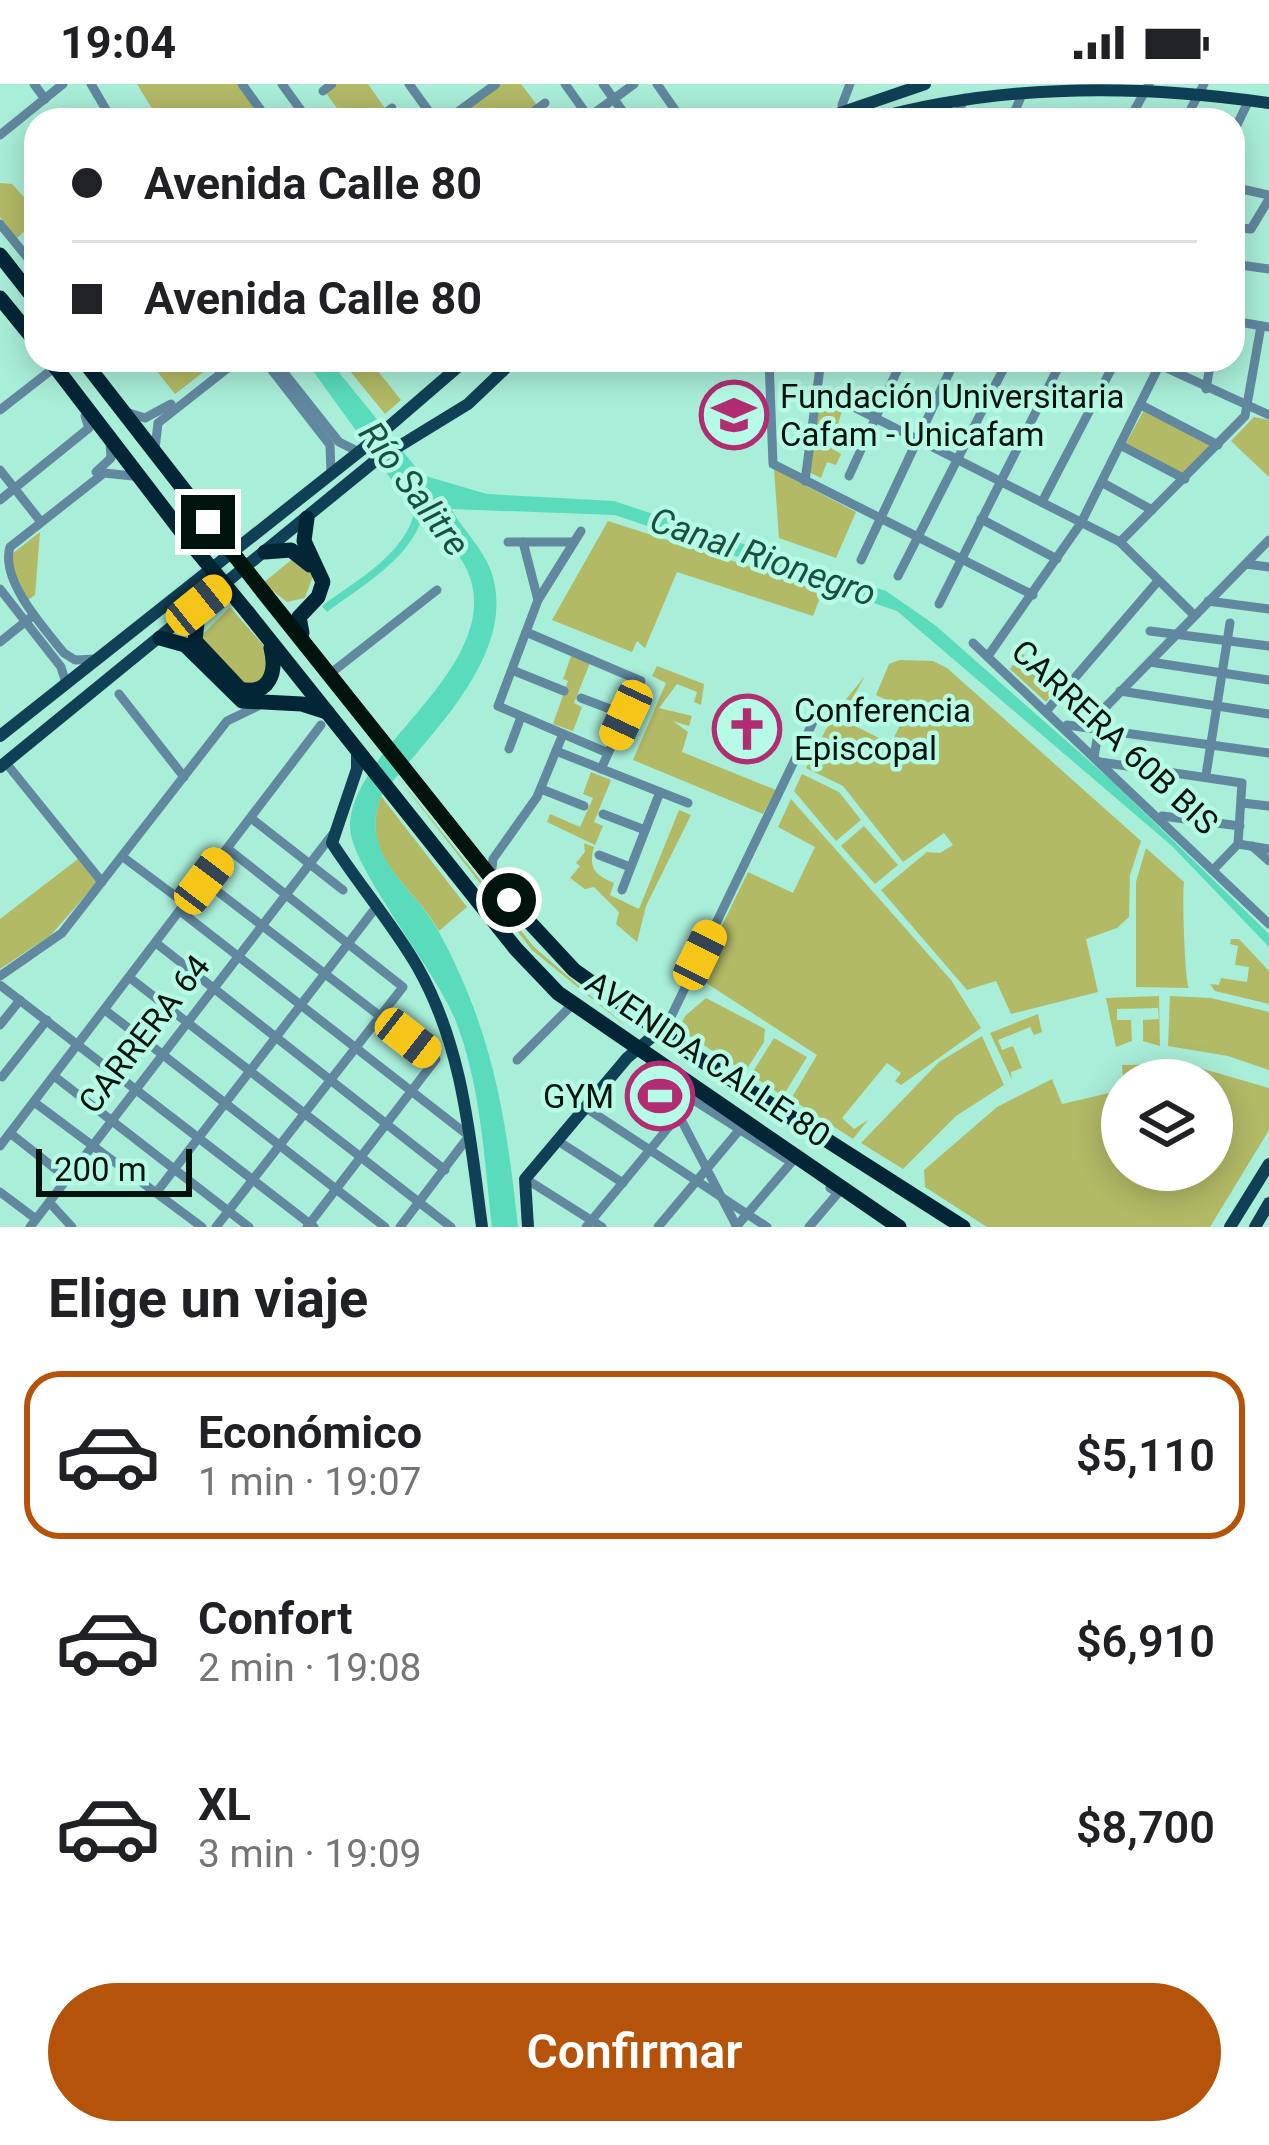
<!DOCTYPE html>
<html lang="es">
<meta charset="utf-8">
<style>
body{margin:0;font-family:Roboto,sans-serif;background:#f2f2f2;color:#202124;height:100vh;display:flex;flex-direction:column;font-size:45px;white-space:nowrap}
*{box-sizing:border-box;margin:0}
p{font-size:39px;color:#757577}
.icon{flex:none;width:66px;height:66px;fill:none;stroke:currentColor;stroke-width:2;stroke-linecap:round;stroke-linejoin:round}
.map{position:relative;height:1143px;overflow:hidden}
.details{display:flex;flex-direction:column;background:#fff;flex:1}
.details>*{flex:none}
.guide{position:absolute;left:24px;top:24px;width:1221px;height:264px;border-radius:36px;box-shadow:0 6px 30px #0003;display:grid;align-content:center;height:264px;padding:0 48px;background:#fff}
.tools{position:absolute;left:1101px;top:975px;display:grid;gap:24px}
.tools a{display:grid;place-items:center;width:132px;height:132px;border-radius:50%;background:#fff;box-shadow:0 6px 30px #0003;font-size:60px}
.scale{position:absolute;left:36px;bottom:30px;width:156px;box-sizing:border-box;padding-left:12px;border:6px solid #00130c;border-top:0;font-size:33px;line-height:42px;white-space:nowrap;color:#00130c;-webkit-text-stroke:9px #b6fbe6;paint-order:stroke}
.end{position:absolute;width:54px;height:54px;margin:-27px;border:15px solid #00130c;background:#fff;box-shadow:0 0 0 6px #fff}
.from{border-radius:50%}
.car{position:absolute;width:36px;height:72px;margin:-36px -18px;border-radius:15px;box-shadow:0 0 9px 3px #0007;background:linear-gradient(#f5c518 24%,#345 0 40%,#f5c518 0 76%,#345 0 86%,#f5c518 0)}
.guide b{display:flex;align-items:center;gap:42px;height:114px;font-size:45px}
.guide b+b{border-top:3px solid #e0e0e0}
.guide i{width:30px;height:30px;background:#202124}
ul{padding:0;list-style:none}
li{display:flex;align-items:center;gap:36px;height:168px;margin:0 24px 18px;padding:0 24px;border:6px solid transparent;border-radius:36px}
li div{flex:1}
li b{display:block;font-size:45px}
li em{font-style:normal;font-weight:600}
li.selected{border-color:#b45309}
li>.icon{width:108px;height:108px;stroke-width:1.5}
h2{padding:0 48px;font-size:54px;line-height:144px}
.primary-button{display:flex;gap:24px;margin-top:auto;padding:24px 48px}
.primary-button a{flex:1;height:138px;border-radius:72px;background:#b45309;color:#fff;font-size:48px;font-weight:600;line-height:138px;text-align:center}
.status{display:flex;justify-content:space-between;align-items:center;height:84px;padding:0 60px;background:#fff;direction:ltr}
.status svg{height:33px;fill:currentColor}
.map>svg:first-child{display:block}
</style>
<div class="status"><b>19:04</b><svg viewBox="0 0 49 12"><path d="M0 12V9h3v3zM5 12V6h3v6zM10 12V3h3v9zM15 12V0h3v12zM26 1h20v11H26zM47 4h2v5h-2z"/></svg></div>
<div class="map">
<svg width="1269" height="1143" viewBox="0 0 1269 1143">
<rect width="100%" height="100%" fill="#a9eed9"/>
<!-- green -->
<g fill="#b2ba66">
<path d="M137,0H238L264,36H234L246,26L231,36H159Z"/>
<path d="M338,0H368L387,27L375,36H346L326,9Z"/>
<path d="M502,0H521L537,21L517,36H474L467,26Z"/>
<path d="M0,99L12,100L36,126V137L17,154L0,133Z"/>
<path d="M148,276H219L175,310Z"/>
<path d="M341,276H369L401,316L385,330Z"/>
<path d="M818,308L844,320L831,364L841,370L836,381L827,378L821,394L809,388Z"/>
<path d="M1144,326L1214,361L1186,391L1125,361Z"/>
<path d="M1254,333L1269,336V393L1231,357Z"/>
<path d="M774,385L856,428L836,474L779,454Z"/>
<path d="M608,437L823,506L813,532L677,488L645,564L637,557L632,568L552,536Z"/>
<path d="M40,448L35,511L28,516L11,492L12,470Z"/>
<path d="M295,473L313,492L305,514L287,518L263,499Z"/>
<path d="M230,523L264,562L269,594L247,604L198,555Z"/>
<path d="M1021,568L1039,586L1047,581L1065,595L1046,618L1010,585Z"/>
<path d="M571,572L590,579L574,619L582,623L573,647L553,640L568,597L563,595Z"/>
<path d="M899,576L933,577L947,584L1141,757L1130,791L1129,833L1117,844L1086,855L1098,908L1011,930L996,897L967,906L881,806L927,768L940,769L953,761L944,749L903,778L843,702L806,684L834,630L865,592L841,635L891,660L907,626L876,611L889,580Z"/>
<path d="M657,582L704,600L701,621L694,618L697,608L677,600L659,624L692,632L689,642L673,637L688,648L682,668L776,706L763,730L633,676L666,599L652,592Z"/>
<path d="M392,686L534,863L628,944L532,866Z"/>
<path d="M591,688L611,696L594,738L603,742L595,761L547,738L550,730L580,743L593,714L583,710Z"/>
<path d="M802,690L839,708L861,736L836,757L794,707Z"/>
<path d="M381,712L467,823L439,847C412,799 358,774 381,712Z"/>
<path d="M791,715L951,896L981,944L901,1001L895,997L901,989L887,979L842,1034L854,1045L868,1036L853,1055L791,1015L817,971L697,893L748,788L793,809L815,763L778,743Z"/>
<path d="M679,726L691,731L646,822L637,858L616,840L619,828L594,803L585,805L570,794L580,782L576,779L585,768L584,759L594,763C588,784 595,791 614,799L610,811L639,825Z"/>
<path d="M864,742L898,781L875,800L841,762Z"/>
<path d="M1146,764L1184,798C1182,809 1185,898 1189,904L1136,903V798Z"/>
<path d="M78,775L97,798L51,851L0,885V835Z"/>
<path d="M1231,855H1239L1269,887V920L1215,907L1210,900L1219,901L1221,894L1247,898L1249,883L1235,881L1238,862L1230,860Z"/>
<path d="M1159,912L1160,962L1143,957V936L1159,935L1158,924L1117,925V936H1131L1132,957L1116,963L1106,914Z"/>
<path d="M1170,912L1211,914L1269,928V986L1228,972L1168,962Z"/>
<path d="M706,914L765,945L764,958L745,988L679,945L685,932Z"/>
<path d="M1038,930L1042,948L1034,951L1030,943L998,956L1002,966L1013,962L1022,984L1011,988L1012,996L990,949Z"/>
<path d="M982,952L1004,1001L956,1032L903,1085L861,1059L939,978Z"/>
<path d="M774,954L807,973L783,1012L751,991Z"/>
<path d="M1186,980L1269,1004V1046L1210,1143H987L925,1103L924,1086L997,1023L1052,995L1062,1020L1122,1006V1086H1212V996H1123L1122,981Z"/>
</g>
<!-- water -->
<path fill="#5adcbc" d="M305,276H329L422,391L487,410L614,417L886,507L935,541L1112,697L1269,850V863L1172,762L897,527L615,431L451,425C463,446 482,463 491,487C520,570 427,652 381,712C358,774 413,800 439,848C493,948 506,1032 518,1143H492C484,1074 481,1001 455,935C435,885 350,782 350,743C350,719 364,696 378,677C415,625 497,558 468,488C458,466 439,447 424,429C411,475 364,500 327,528L322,522C358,495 410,468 416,420L391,395Z"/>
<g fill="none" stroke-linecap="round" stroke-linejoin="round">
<!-- minor -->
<g stroke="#61889f" stroke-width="9">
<path d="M34,0L45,15"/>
<path d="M91,0L112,36"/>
<path d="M242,0L268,36"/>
<path d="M282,0L308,36"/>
<path d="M409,0L435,36"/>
<path d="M565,0L590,35"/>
<path d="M603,0L629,36"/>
<path d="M657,0L682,36"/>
<path d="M323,7L332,0"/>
<path d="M459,27L496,0"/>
<path d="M589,33L634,0"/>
<path d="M376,36L392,24"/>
<path d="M522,36L545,19"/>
<path d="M845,36L842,21L850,0"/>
<path d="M954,36L965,14"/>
<path d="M1011,36L1023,8"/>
<path d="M1129,36L1149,0"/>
<path d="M1185,36L1204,0"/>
<path d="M1233,49L1249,16"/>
<path d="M0,51L63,0"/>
<path d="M1233,103L1269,111"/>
<path d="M0,140L36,184"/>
<path d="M1233,143L1251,145L1269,115"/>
<path d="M1233,180L1269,185"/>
<path d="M1233,237L1269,243"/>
<path d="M264,276L330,361L331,389"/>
<path d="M274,276L339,358L359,368"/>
<path d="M769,276L773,380L1033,511"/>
<path d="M1149,276L1269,331"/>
<path d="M816,304L1120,458L1194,531"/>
<path d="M1206,305L1211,276"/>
<path d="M1143,322L1218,361"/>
<path d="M0,326L50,287"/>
<path d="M126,328L145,334L171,320"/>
<path d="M1122,362L1185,395"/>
<path d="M155,365L158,339L238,276"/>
<path d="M0,386L41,438"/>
<path d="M96,388L111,374L110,358"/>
<path d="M849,392L902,276"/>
<path d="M805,397L821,276"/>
<path d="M1103,399L1152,426"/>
<path d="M0,416L89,344L85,332"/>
<path d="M1042,418L1116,276"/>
<path d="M981,435L1057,475"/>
<path d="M581,447L538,516L498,622L608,669"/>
<path d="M508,458H574"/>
<path d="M523,458L538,516"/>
<path d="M1120,458L1245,332L1261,242"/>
<path d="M861,476L955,276"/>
<path d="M1246,480L1269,483"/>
<path d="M898,492L1008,276"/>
<path d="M0,505L61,583L66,599"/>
<path d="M1208,517L1269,525"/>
<path d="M939,520L1062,276"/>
<path d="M1150,547L1269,562"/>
<path d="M526,548L641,597L601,685"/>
<path d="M0,558L30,534"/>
<path d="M973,559L1269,840"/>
<path d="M988,572L1081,439L1162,276"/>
<path d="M96,575L75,576L64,569C43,543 0,496 10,463L104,389L133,392"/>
<path d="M1150,578L1269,596"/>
<path d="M512,586L564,607"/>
<path d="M331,589L437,506"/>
<path d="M1120,607L1269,630"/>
<path d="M119,610L184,693"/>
<path d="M581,614L626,631"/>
<path d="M1048,625L1158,497"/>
<path d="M1067,641L1269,669"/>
<path d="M1087,642L1269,456"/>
<path d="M509,665L521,633"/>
<path d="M556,667L688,719"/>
<path d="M1094,673L1102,626"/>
<path d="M1100,678L1242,699L1238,760L1215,784"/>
<path d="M6,679L102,798"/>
<path d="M1206,691L1230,539"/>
<path d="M541,705L584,722"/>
<path d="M1242,719L1269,722"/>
<path d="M603,730L645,746"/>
<path d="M1162,732L1240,742"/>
<path d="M251,734L343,806"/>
<path d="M1238,760L1269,765"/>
<path d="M1252,762L1269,777"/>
<path d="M599,771L630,783"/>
<path d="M123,773L186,820"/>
<path d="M491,793L493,775L537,713L563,650"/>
<path d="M204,797L436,975L307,1143"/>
<path d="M622,806L660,708"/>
<path d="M180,827L469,1052L400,1143"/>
<path d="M156,859L445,1086"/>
<path d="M0,892L62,849L227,637L258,622"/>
<path d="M130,894L451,1143"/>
<path d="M0,901L314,1143"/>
<path d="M105,926L385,1143"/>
<path d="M0,941L20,916"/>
<path d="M659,947L668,939L813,638"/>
<path d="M517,976L572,921"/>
<path d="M650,976L737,1143"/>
<path d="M54,992L249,1143"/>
<path d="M2,993L47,936"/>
<path d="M34,1018L202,1143"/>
<path d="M586,1024L767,1143"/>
<path d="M10,1049L67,1094"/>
<path d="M558,1057L623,1099"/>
<path d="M0,1062L321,641"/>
<path d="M526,1095L602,1143"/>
<path d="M0,1108L36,1135"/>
<path d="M156,1109L377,822"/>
<path d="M49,1118L72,1143"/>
<path d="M30,1143L332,751"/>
<path d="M216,1143L403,903L228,765"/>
<path d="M586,1143L692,1015L786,1075"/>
<path d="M658,1143L741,1044"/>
<path d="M736,1143L796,1073"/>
<path d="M809,1143L838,1109L830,1104"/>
</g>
<!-- major -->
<g stroke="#104056" stroke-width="12">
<path d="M820,36L925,0"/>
<path d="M870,36C998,0 1138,0 1269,19"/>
<path d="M0,652L364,364L466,276"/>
<path d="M357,664V685L332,759C359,801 392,839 417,882C463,962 470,1054 482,1143"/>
<path d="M0,683L375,377L468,320L514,276"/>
<path d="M528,1143L525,1095L627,974L659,947"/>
<path d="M1230,1143L1269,1080"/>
<path d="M1255,1143L1269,1119"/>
</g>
<!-- highway -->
<g stroke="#032636" stroke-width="15">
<path d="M0,171L36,217"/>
<path d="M0,214L36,258"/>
<path d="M50,276L187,455"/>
<path d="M83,276L209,438"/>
<path d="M265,468L291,466L310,481"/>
<path d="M263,508L509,816L574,886L693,971L963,1143"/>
<path d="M199,521L195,557L240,605C270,612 277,588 271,564"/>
<path d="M248,529L516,865L558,909L899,1143"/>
<path d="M302,549L299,533L318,513L323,498L304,457L307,434"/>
<path d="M160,554L185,561L242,617L302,620L327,628"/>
</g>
<!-- highway-bridge -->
<g stroke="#032636" stroke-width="15">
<path d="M209,438L263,508"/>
<path d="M187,455L248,529"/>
</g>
</g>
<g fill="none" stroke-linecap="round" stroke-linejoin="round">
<!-- route -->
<path stroke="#00130c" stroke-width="15" d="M208,438L509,816"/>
</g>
<!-- icons -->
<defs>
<symbol id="university-ring" viewBox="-11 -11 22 22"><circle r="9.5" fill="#b6fbe6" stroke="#b22c71" stroke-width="1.5"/><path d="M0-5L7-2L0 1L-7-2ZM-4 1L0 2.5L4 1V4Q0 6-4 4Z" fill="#b22c71"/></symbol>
<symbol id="church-ring" viewBox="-11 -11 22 22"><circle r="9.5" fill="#b6fbe6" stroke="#b22c71" stroke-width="1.5"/><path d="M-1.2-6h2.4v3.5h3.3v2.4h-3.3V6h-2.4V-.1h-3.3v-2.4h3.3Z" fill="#b22c71"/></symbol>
<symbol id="stadium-ring" viewBox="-11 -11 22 22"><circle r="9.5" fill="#b6fbe6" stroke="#b22c71" stroke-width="1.5"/><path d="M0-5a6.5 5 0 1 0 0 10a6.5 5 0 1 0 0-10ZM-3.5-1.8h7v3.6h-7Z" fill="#b22c71"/></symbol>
</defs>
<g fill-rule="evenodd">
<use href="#university-ring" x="696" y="293" width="76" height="76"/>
<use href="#church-ring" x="709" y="607" width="76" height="76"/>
<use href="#stadium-ring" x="622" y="974" width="76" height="76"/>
</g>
<g text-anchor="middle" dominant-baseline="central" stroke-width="9" stroke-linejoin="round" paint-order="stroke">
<!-- poi labels -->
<g font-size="33" fill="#00130c" stroke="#b6fbe6" text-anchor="start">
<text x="780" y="312">Fundación Universitaria<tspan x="780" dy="38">Cafam - Unicafam</tspan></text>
<text x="794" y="626">Conferencia<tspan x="794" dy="38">Episcopal</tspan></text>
<text x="614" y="1012" text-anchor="end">GYM</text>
</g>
<!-- street labels -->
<g font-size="33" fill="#00130c" stroke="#b6fbe6">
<text transform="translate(1115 653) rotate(43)">CARRERA 60B BIS</text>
<text transform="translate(144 950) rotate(-52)">CARRERA 64</text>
<text transform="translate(708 975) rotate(34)">AVENIDA CALLE 80</text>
</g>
<!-- water labels -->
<g font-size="36" font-style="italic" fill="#195042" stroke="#b6fbe6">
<text transform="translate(414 405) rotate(53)">Río Salitre</text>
<text transform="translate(763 473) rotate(19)">Canal Rionegro</text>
</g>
</g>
</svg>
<div class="tools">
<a><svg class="icon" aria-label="layers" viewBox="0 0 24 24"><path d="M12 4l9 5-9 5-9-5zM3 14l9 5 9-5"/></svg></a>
</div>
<div class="scale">200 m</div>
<i class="end from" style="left:509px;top:816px"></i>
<i class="end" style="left:208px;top:438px"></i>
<i class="car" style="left:199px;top:521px;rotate:51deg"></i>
<i class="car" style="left:626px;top:631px;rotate:205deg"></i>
<i class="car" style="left:204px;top:797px;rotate:37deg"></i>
<i class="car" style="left:700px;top:871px;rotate:26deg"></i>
<i class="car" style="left:408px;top:954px;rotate:128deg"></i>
<div class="guide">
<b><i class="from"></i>Avenida Calle 80</b>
<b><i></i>Avenida Calle 80</b>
</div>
</div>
<section class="details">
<h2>Elige un viaje</h2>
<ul>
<li class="selected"><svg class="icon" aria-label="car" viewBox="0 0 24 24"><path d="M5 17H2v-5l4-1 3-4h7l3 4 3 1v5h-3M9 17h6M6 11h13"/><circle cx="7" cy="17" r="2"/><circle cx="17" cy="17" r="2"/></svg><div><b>Económico</b><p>1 min · 19:07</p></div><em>$5,110</em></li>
<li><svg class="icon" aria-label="car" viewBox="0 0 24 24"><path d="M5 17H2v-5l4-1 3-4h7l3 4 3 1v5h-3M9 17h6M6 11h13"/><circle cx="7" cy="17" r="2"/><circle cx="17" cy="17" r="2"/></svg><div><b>Confort</b><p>2 min · 19:08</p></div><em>$6,910</em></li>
<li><svg class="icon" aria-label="car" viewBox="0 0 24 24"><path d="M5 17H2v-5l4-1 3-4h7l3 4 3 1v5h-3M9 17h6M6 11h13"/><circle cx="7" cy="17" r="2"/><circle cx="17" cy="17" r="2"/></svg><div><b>XL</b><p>3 min · 19:09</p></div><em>$8,700</em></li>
</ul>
<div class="primary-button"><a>Confirmar</a></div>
</section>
